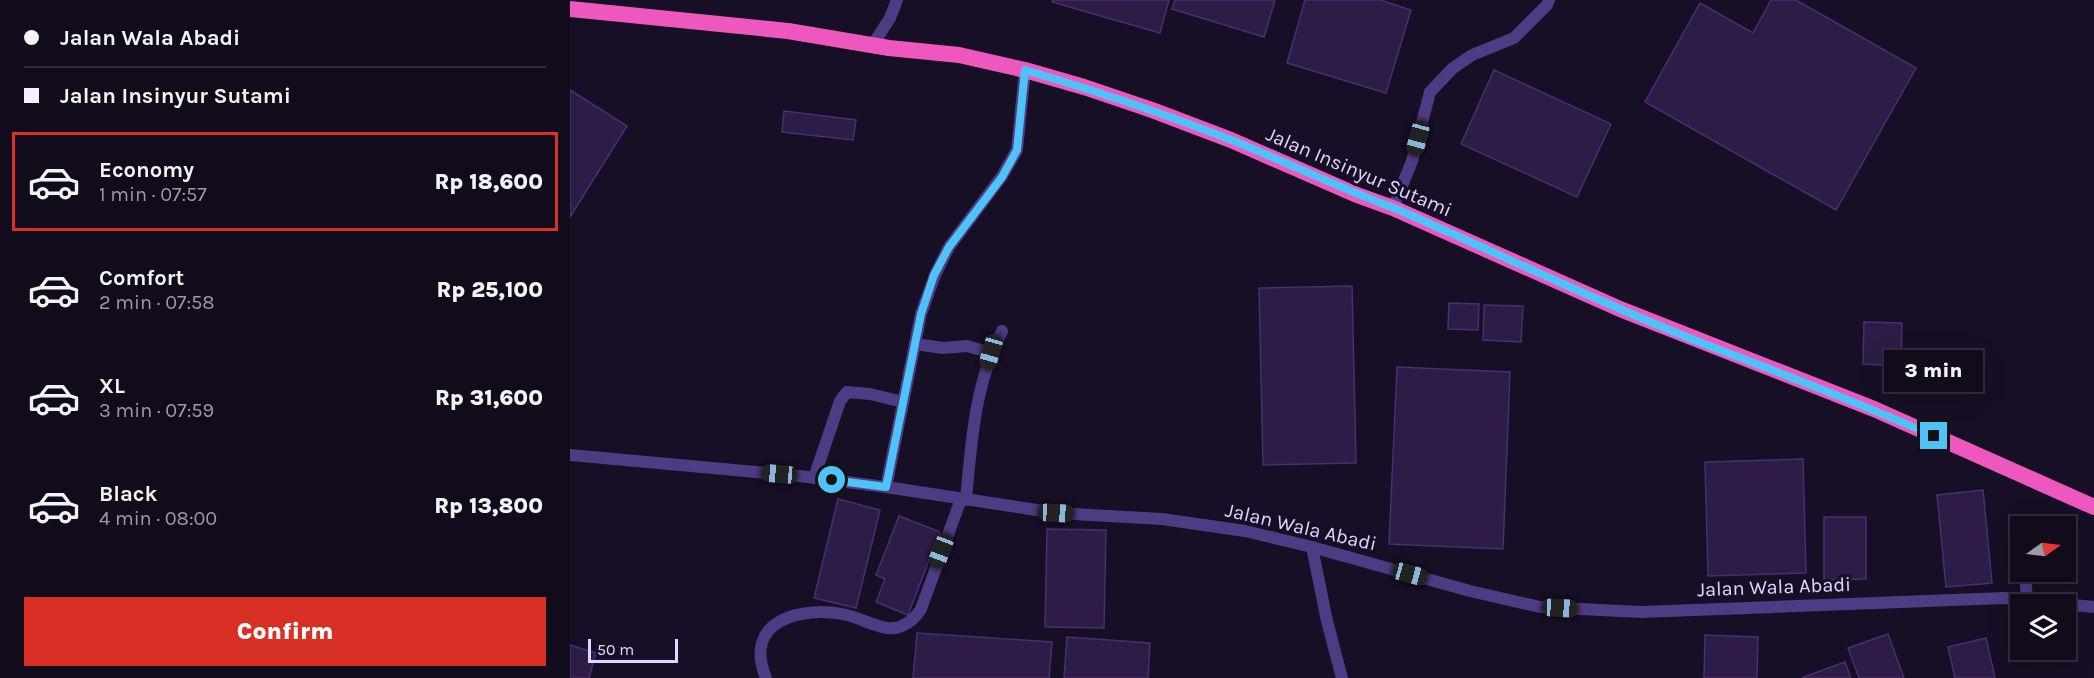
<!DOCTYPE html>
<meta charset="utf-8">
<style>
body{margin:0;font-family:Karla,sans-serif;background:#1e1929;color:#f1f3f6;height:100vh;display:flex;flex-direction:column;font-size:22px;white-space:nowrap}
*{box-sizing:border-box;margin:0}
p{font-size:20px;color:#9c9ba3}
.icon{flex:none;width:33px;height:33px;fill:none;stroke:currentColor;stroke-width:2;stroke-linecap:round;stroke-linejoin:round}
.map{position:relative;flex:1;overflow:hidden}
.side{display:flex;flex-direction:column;background:#110b1c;width:570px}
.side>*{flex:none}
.banner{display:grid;align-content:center;height:132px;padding:0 24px;background:#110b1c}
.needle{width:39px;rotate:76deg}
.fabs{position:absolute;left:1440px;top:516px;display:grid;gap:12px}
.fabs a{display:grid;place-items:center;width:66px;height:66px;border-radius:0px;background:#110b1c;box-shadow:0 6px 24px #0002,0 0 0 2px #302b3b;font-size:30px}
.scale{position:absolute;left:18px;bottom:15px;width:90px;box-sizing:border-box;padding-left:6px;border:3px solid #e1d4fe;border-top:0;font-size:16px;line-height:21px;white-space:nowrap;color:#e1d4fe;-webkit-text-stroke:4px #170f25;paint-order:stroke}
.end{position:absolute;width:27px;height:27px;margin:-14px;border:8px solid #4fc3f7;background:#111;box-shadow:0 0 0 3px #111}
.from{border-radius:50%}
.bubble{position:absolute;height:42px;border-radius:0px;background:#110b1c;box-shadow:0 6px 24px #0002,0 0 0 2px #302b3b;font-size:20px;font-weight:800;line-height:42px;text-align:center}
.car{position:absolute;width:18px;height:36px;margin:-18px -9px;border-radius:8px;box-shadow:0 0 4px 2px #0007;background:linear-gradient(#222 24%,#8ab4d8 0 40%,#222 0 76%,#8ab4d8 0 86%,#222 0)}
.banner b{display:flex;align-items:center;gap:21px;height:57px;font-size:22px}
.banner b+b{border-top:2px solid #302b3b}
.banner i{width:15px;height:15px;background:#f1f3f6}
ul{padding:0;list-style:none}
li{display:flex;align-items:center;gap:18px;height:99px;margin:0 12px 9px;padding:0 12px;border:3px solid transparent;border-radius:0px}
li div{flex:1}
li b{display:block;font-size:22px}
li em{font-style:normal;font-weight:800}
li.current{border-color:#d93025}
li>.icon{width:54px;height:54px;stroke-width:1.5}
.action{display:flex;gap:12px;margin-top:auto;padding:12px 24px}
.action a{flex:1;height:69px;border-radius:0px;background:#d93025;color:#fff;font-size:24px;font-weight:800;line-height:69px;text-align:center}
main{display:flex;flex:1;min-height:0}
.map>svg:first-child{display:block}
</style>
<main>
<section class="side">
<div class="banner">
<b><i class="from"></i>Jalan Wala Abadi</b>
<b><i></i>Jalan Insinyur Sutami</b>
</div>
<ul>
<li class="current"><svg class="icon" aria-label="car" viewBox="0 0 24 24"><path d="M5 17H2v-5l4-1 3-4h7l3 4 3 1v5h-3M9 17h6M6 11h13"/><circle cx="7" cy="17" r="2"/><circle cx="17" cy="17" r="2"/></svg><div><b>Economy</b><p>1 min · 07:57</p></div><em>Rp 18,600</em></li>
<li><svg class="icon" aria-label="car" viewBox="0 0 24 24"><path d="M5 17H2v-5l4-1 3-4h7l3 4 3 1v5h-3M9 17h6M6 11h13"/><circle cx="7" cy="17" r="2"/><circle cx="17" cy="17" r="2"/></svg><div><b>Comfort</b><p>2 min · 07:58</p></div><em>Rp 25,100</em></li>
<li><svg class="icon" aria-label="car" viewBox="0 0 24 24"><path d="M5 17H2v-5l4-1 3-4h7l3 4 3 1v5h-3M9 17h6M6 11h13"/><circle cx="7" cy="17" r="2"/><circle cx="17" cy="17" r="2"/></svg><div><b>XL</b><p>3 min · 07:59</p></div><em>Rp 31,600</em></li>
<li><svg class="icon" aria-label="car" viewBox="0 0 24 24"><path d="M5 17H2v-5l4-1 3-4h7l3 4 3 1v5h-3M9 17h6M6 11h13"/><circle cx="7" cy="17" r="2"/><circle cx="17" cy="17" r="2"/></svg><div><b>Black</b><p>4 min · 08:00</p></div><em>Rp 13,800</em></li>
</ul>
<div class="action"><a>Confirm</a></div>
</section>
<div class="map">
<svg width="1524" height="678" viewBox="0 0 1524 678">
<rect width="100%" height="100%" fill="#170f25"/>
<!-- building -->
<g fill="#2d1c45" stroke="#492e71" stroke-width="1.5">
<path d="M483,0H599L590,33L482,2Z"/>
<path d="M605,0H705L694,37L602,9Z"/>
<path d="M735,0H810L841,10L816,93L717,63Z"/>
<path d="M1201,0H1226L1346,68L1266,210L1075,102L1130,3L1183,33Z"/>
<path d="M924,70L1041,124L1007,197L891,144Z"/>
<path d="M0,90L57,126L0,217Z"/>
<path d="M214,111L286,120L283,140L212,132Z"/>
<path d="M782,286L786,463L693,465L689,288Z"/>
<path d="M879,303L909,304L908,330L878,329Z"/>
<path d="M914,305L953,306L951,342L913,340Z"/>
<path d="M1294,322L1332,323L1331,366L1293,364Z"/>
<path d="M827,367L940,372L933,549L819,544Z"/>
<path d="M1233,459L1236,573L1138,576L1135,462Z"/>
<path d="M1413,490L1422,583L1376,587L1367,495Z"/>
<path d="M268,499L310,510L286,608L244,598Z"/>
<path d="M329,516L370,532L338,615L306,602L315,579L306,575Z"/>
<path d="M1254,517H1296V579L1254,580Z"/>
<path d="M477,529L536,530L534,628L475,627Z"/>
<path d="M347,633L482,642L479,678H343Z"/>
<path d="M1318,634L1334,678H1289L1278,648Z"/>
<path d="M1135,635L1188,637L1187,678H1134Z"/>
<path d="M497,637L580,643L578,678H494Z"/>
<path d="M1416,638L1425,678H1385L1378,647Z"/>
<path d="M0,645L26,653L19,678H0Z"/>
<path d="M1275,662L1281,678H1231Z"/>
</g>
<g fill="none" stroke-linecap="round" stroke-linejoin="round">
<!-- minor -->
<g stroke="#4d3b83" stroke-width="12">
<path d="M302,46L320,18L327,0"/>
<path d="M823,208L842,161L860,92L883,68L902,55L944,38L977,5L979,0"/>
<path d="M345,344L373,348L397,346L421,353"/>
<path d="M0,455L230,476L316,487L486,513L592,519L675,531L742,547L900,591L970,607L1071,612L1434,598L1524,607"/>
<path d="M244,478L270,401L277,392L300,394L333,402"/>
<path d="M316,487L351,314L365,275L379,247L432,176L447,150L455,70"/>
<path d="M396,500C401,443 405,383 432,331"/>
<path d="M742,547L757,621L772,678"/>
<path d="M1455,572L1457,601"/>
<path d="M196,678C172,620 232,605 277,615C290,618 303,626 317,628C332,630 344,620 351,609L391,499"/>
</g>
<!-- trunk -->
<path stroke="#ee57be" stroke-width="16" d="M0,9L218,31L319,48L389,55L455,70L514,87L582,110L661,140L787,195L823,208L1050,309L1304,409L1524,507"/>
</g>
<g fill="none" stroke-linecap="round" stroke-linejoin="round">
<!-- route -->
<path stroke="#4fc3f7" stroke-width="8" d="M262,480L316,487L351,314L364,275L379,247L432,177L447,150L455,70C524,90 592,113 659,139C714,161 767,187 824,208C926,252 1027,302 1132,343C1210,373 1288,402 1364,436"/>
</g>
<g text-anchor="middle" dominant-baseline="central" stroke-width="6" stroke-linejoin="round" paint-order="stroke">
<!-- street labels -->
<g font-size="20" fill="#e1d4fe" stroke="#170f25">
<text transform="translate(789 172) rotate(23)">Jalan Insinyur Sutami</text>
<text transform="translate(731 527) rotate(13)">Jalan Wala Abadi</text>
<text transform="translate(1204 587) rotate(-2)">Jalan Wala Abadi</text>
</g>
</g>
</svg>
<div class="fabs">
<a><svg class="needle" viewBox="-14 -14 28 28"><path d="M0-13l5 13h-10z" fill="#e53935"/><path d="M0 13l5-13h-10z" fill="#9c9ba3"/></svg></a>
<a><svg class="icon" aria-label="layers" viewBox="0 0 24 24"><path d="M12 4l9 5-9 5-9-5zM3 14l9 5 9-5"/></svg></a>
</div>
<div class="scale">50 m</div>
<i class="end from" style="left:262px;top:480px"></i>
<i class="end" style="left:1364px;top:436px"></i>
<div class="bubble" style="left:1314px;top:350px;width:99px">3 min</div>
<i class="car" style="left:848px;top:138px;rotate:195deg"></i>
<i class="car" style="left:421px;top:352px;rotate:196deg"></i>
<i class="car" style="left:209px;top:474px;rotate:275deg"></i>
<i class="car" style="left:486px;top:513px;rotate:93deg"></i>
<i class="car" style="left:371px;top:551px;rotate:201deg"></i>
<i class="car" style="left:840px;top:574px;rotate:105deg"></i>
<i class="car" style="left:990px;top:608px;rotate:93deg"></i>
</div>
</main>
